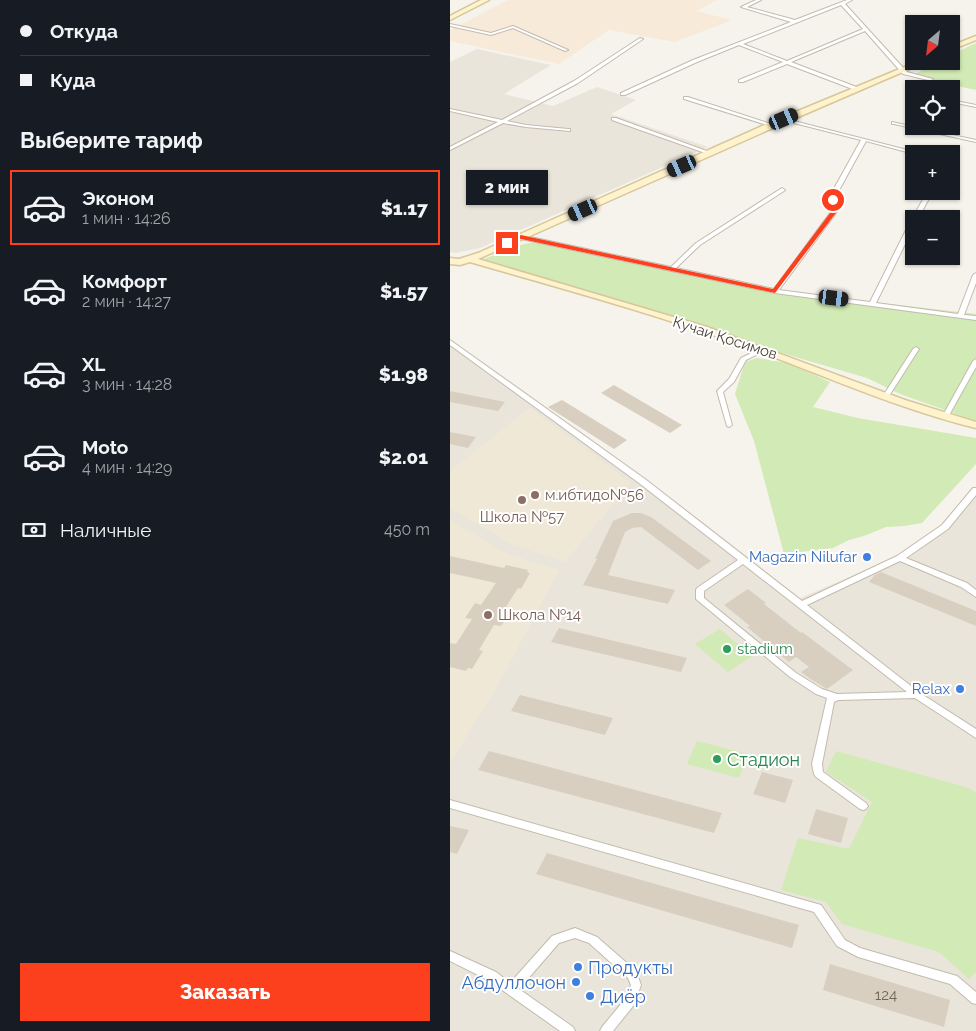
<!DOCTYPE html>
<html lang="ru">
<meta charset="utf-8">
<style>
body{margin:0;font-family:Raleway,sans-serif;background:#20242c;color:#f1f3f6;height:100vh;display:flex;flex-direction:column;font-size:19px;white-space:nowrap}
*{box-sizing:border-box;margin:0}
p{font-size:16px;color:#9ea1a6}
.icon{flex:none;width:28px;height:28px;fill:none;stroke:currentColor;stroke-width:2;stroke-linecap:round;stroke-linejoin:round}
.map{position:relative;flex:1;overflow:hidden}
.drawer{display:flex;flex-direction:column;background:#171b24;width:450px}
.drawer>*{flex:none}
.banner{display:grid;align-content:center;height:110px;padding:0 20px;background:#171b24}
.needle{width:32px;rotate:208deg}
.tools{position:absolute;left:455px;top:15px;display:grid;gap:10px}
.tools a{display:grid;place-items:center;width:55px;height:55px;border-radius:0px;background:#171b24;box-shadow:0 1px 4px #0004;font-size:25px}
.end{position:absolute;width:22px;height:22px;margin:-11px;border:6px solid #fc3f1d;background:#fff;box-shadow:0 0 0 2px #fff}
.from{border-radius:50%}
.bubble{position:absolute;height:35px;border-radius:0px;background:#171b24;box-shadow:0 1px 4px #0004;font-size:16px;font-weight:800;line-height:35px;text-align:center}
.car{position:absolute;width:15px;height:30px;margin:-15px -8px;border-radius:6px;box-shadow:0 0 4px 1px #0007;background:linear-gradient(#222 24%,#8ab4d8 0 40%,#222 0 76%,#8ab4d8 0 86%,#222 0)}
.banner b{display:flex;align-items:center;gap:18px;height:48px;font-size:19px}
.banner b+b{border-top:1px solid #363941}
.banner i{width:12px;height:12px;background:#f1f3f6}
ul{padding:0;list-style:none}
li{display:flex;align-items:center;gap:15px;height:75px;margin:0 10px 8px;padding:0 10px;border:2px solid transparent;border-radius:0px}
li div{flex:1}
li b{display:block;font-size:19px}
li em{font-style:normal;font-weight:800}
li.on{border-color:#fc3f1d}
li>.icon{width:45px;height:45px;stroke-width:1.5}
h2{padding:0 20px;font-size:22px;line-height:60px}
.pay{display:flex;align-items:center;gap:12px;height:55px;padding:0 20px;font-size:19px}
.pay p{margin-inline-start:auto}
.primary-button{display:flex;gap:10px;margin-top:auto;padding:10px 20px}
.primary-button a{flex:1;height:58px;border-radius:0px;background:#fc3f1d;color:#fff;font-size:20px;font-weight:800;line-height:58px;text-align:center}
main{display:flex;flex:1;min-height:0}
.map>svg:first-child{display:block}
</style>
<main>
<section class="drawer">
<div class="banner">
<b><i class="from"></i>Откуда</b>
<b><i></i>Куда</b>
</div>
<h2>Выберите тариф</h2>
<ul>
<li class="on"><svg class="icon" aria-label="car" viewBox="0 0 24 24"><path d="M5 17H2v-5l4-1 3-4h7l3 4 3 1v5h-3M9 17h6M6 11h13"/><circle cx="7" cy="17" r="2"/><circle cx="17" cy="17" r="2"/></svg><div><b>Эконом</b><p>1 мин · 14:26</p></div><em>$1.17</em></li>
<li><svg class="icon" aria-label="car" viewBox="0 0 24 24"><path d="M5 17H2v-5l4-1 3-4h7l3 4 3 1v5h-3M9 17h6M6 11h13"/><circle cx="7" cy="17" r="2"/><circle cx="17" cy="17" r="2"/></svg><div><b>Комфорт</b><p>2 мин · 14:27</p></div><em>$1.57</em></li>
<li><svg class="icon" aria-label="car" viewBox="0 0 24 24"><path d="M5 17H2v-5l4-1 3-4h7l3 4 3 1v5h-3M9 17h6M6 11h13"/><circle cx="7" cy="17" r="2"/><circle cx="17" cy="17" r="2"/></svg><div><b>XL</b><p>3 мин · 14:28</p></div><em>$1.98</em></li>
<li><svg class="icon" aria-label="car" viewBox="0 0 24 24"><path d="M5 17H2v-5l4-1 3-4h7l3 4 3 1v5h-3M9 17h6M6 11h13"/><circle cx="7" cy="17" r="2"/><circle cx="17" cy="17" r="2"/></svg><div><b>Moto</b><p>4 мин · 14:29</p></div><em>$2.01</em></li>
</ul>
<div class="pay"><svg class="icon" aria-label="cash" viewBox="0 0 24 24"><path d="M3 7h18v10H3z"/><circle cx="12" cy="12" r="2"/></svg>Наличные<p>450 m</p></div>
<div class="primary-button"><a>Заказать</a></div>
</section>
<div class="map">
<svg width="526" height="1031" viewBox="0 0 526 1031">
<rect width="100%" height="100%" fill="#f6f3ec"/>
<!-- residential -->
<g fill="#eae5da">
<path d="M27,49L101,65L54,94L103,106L147,87L186,100L161,114L258,147L30,248L6,253L0,252V62Z"/>
<path d="M0,340L254,523L350,598L437,561L467,544L487,530L521,493L526,495V733L524,737L526,739V1031H0Z"/>
</g>
<!-- commercial -->
<path fill="#f7ead8" d="M58,0H267L246,11L282,20L225,42L159,30L109,64L0,41V30Z"/>
<!-- education -->
<g fill="#efe8d6">
<path d="M80,408L181,483L115,562L63,545L0,508V471Z"/>
<path d="M0,520L57,554L109,570L48,685L0,763Z"/>
</g>
<!-- green -->
<g fill="#d2eab5">
<path d="M526,43V90L461,76L490,61H501V55Z"/>
<path d="M92,241L321,290L526,314V421L450,394L417,378L253,330L87,276L31,260L74,244Z"/>
<path d="M307,358L338,363L380,382L363,407L408,418L526,438V464L472,523L454,526L436,527L414,536L399,540L383,548L334,554L304,441L285,394L295,362Z"/>
<path d="M270,629L302,656L278,672L245,644Z"/>
<path d="M247,741L298,754L289,778L237,764Z"/>
<path d="M386,751L519,788L526,793V972L519,979L489,952L392,924L376,902L331,890L348,838L399,849L422,802L376,772Z"/>
</g>
<!-- building -->
<g fill="#d8cfc1">
<path d="M164,385L232,425L220,433L151,393Z"/>
<path d="M0,391L55,402L48,411L0,402Z"/>
<path d="M112,400L177,440L164,449L98,407Z"/>
<path d="M0,432L26,437L18,448L0,444Z"/>
<path d="M182,513H191L201,517L261,561L248,570L191,527L182,528L175,532L158,575L225,590L218,604L133,585L147,559H145L163,521Z"/>
<path d="M0,556L54,568L56,565L78,570L77,572L80,573L71,589L68,588L54,610L60,612L51,626L44,625L29,650L33,651L22,669L18,668L16,671L0,667V643L6,644L22,619L15,618L25,603L31,605L46,583L0,573Z"/>
<path d="M431,572L526,611V626L419,582L425,575Z"/>
<path d="M298,589L316,603L314,604L351,633L352,632L403,670L377,689L362,680L351,672L359,667L346,657L339,662L297,627L300,626L274,605Z"/>
<path d="M109,628L237,658L231,672L101,642Z"/>
<path d="M70,695L163,718L155,735L61,711Z"/>
<path d="M39,751L272,813L264,833L28,770Z"/>
<path d="M312,772L343,780L335,803L303,794Z"/>
<path d="M366,809L398,818L391,843L358,834Z"/>
<path d="M0,826L19,830L7,854L0,852Z"/>
<path d="M97,853L349,925L342,948L86,874Z"/>
<path d="M380,964L500,1000L494,1027L373,990Z"/>
</g>
<g fill="none" stroke-linecap="round" stroke-linejoin="round">
<defs>
<g id="street">
<path d="M306,0H311L297,7L345,20L397,0H402L395,4L457,72L483,79L473,89H468L478,80L453,74L415,31L341,62L409,88V90H405L337,64L293,82H289V80L333,62L289,45L247,62L175,95H171V93L243,60L341,22L291,7ZM391,5L413,29L337,61L293,44Z"/>
<path d="M0,24L41,33L63,26L118,50L115,51L63,28L41,35L0,26Z"/>
<path d="M190,38L193,39L128,83L57,121L76,125L118,129H120V131L76,127L53,123L0,150V147L48,122L0,111V109L52,120L124,81Z"/>
<path d="M234,97H238L324,125L320,126L234,99Z"/>
<path d="M501,100L526,105V107L501,102Z"/>
<path d="M162,118H166L262,153L258,154L162,120Z"/>
<path d="M332,118L473,154H464L416,141L387,194L386,200L389,209L329,290L420,302L461,220L478,191H483L468,219H464V226L426,303L508,314L523,275L526,273V283L514,315L526,316V320L325,293L71,239L68,237L71,235L221,267L246,243L332,188L335,190L334,191L250,245L226,268L324,289L383,209L380,200L381,194L411,140L332,120Z"/>
<path d="M442,122L526,140V142L444,124H442Z"/>
<path d="M0,340L195,479L352,601L447,556L492,525L523,488H526V495L498,529L456,558L517,583L526,590V597L511,587L450,561L357,605L470,693L526,729V738L465,698L388,700L384,702L372,764L373,772L416,803L418,806L416,809L413,810L410,809L366,777L364,774L362,764L377,698L366,694L340,677L246,599V590L247,588L288,560L189,483L0,345ZM293,564L457,692L387,694L372,689L346,673L254,598V591Z"/>
<path d="M466,347L469,349L439,396L436,398L434,397L433,396L463,349Z"/>
<path d="M312,348L314,349V351L296,360L284,382L273,392L282,425L279,427L277,426L267,391L279,379L291,358Z"/>
<path d="M526,359V367L498,417L495,419L493,418L492,417L523,361Z"/>
<path d="M0,800L371,905L395,940L410,948L507,976L526,992V1004L522,1003L500,984L408,957L387,946L364,912L0,808Z"/>
<path d="M125,928L147,937L186,971L191,985L184,1005L163,1031H150L152,1027L176,998L181,985L178,978L139,943L125,938L109,943L69,989L123,1027L125,1031H110L38,980L0,961V951L46,972L60,983L102,936Z"/>
</g>
<g id="secondary">
<path d="M31,0H39L0,20V16Z"/>
<path d="M526,36V40L501,50V46Z"/>
<path d="M469,61H478L325,127L28,259L257,327L455,400L526,422V428C445,408 369,373 291,345C202,313 110,288 20,262L10,265L0,264V258L9,259L28,253L319,123Z"/>
</g>
</defs>
<!-- street casing -->
<use href="#street" stroke="#c2bbae" stroke-width="2"/>
<!-- secondary casing -->
<use href="#secondary" stroke="#d6c79b" stroke-width="3"/>
<!-- street -->
<use href="#street" fill="#fff" fill-rule="evenodd"/>
<!-- secondary -->
<use href="#secondary" fill="#fff3cd" fill-rule="evenodd"/>
</g>
<!-- route -->
<path fill="#fc3f1d" d="M383,198L386,200L389,209L325,293L71,239L57,245L54,243L71,235L323,289L383,209L380,200Z"/>
<!-- markers -->
<g fill="#8d6e63" stroke="#fff" stroke-width="2">
<circle cx="85" cy="495" r="5"/>
<circle cx="72" cy="500" r="5"/>
<circle cx="38" cy="615" r="5"/>
</g>
<g fill="#3f7fe0" stroke="#fff" stroke-width="2">
<circle cx="417" cy="557" r="5"/>
<circle cx="510" cy="689" r="5"/>
<circle cx="128" cy="967" r="5"/>
<circle cx="126" cy="982" r="5"/>
<circle cx="140" cy="996" r="5"/>
</g>
<g fill="#2e9e5b" stroke="#fff" stroke-width="2">
<circle cx="277" cy="649" r="5"/>
<circle cx="267" cy="759" r="5"/>
</g>
<g text-anchor="middle" dominant-baseline="central" stroke-width="4" stroke-linejoin="round" paint-order="stroke">
<!-- street labels -->
<g font-size="15" fill="#4b4439" stroke="#fff">
<text transform="translate(275 338) rotate(18)">Кучаи Қосимов</text>
</g>
<!-- education labels -->
<g font-size="15" fill="#785e54" stroke="#fff" text-anchor="start">
<text x="95" y="495">м.ибтидо№56</text>
<text x="72" y="517" text-anchor="middle">Школа №57</text>
<text x="48" y="615">Школа №14</text>
</g>
<!-- shop labels -->
<g font-size="15" fill="#366cbe" stroke="#fff" text-anchor="end">
<text x="407" y="557">Magazin Nilufar</text>
<text x="500" y="689">Relax</text>
</g>
<!-- leisure labels -->
<g font-size="15" fill="#27864d" stroke="#fff" text-anchor="start">
<text x="287" y="649">stadium</text>
</g>
<!-- near-number labels -->
<g font-size="15" fill="#6e675b">
<text x="436" y="995">124</text>
</g>
<!-- near-leisure labels -->
<g font-size="18" fill="#27864d" stroke="#fff" text-anchor="start">
<text x="277" y="759">Стадион</text>
</g>
<!-- near-shop labels -->
<g font-size="18" fill="#366cbe" stroke="#fff" text-anchor="start">
<text x="138" y="967">Продукты</text>
<text x="116" y="982" text-anchor="end">Абдуллочон</text>
<text x="150" y="996">Диëр</text>
</g>
</g>
</svg>
<div class="tools">
<a><svg class="needle" viewBox="-14 -14 28 28"><path d="M0-13l5 13h-10z" fill="#e53935"/><path d="M0 13l5-13h-10z" fill="#9ea1a6"/></svg></a>
<a><svg class="icon" aria-label="locate" viewBox="0 0 24 24"><circle cx="12" cy="12" r="6"/><path d="M12 2v4M12 18v4M2 12h4M18 12h4"/></svg></a>
<a>+</a>
<a>−</a>
</div>
<i class="end from" style="left:383px;top:200px"></i>
<i class="end" style="left:57px;top:243px"></i>
<div class="bubble" style="left:16px;top:170px;width:82px">2 мин</div>
<i class="car" style="left:334px;top:119px;rotate:67deg"></i>
<i class="car" style="left:232px;top:166px;rotate:246deg"></i>
<i class="car" style="left:133px;top:210px;rotate:246deg"></i>
<i class="car" style="left:384px;top:298px;rotate:97deg"></i>
</div>
</main>
